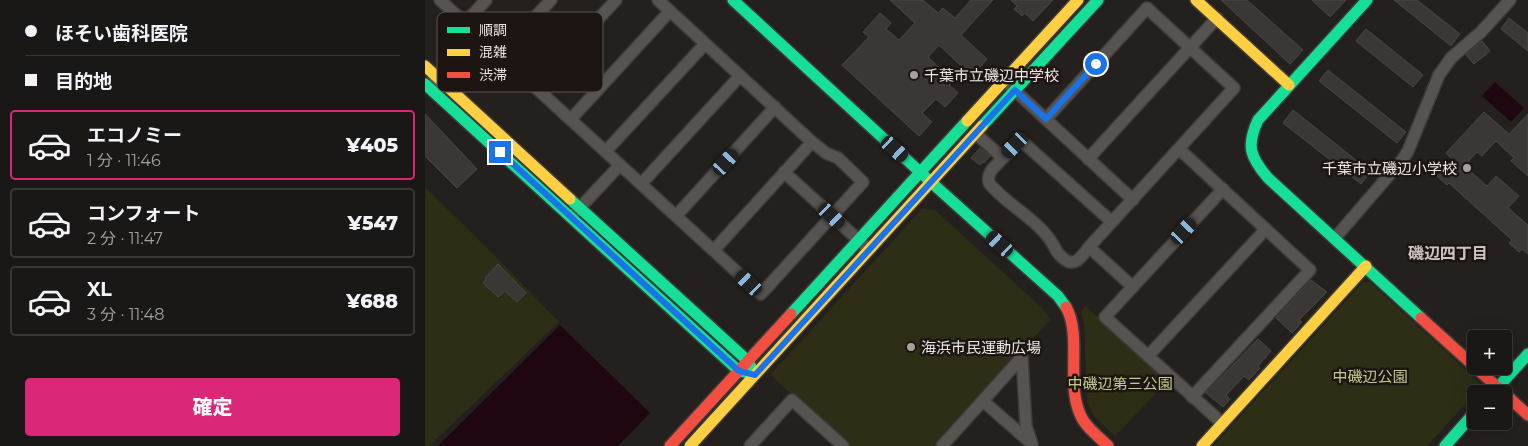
<!DOCTYPE html>
<html lang="ja">
<meta charset="utf-8">
<style>
body{margin:0;font-family:Montserrat,"Noto Sans JP",sans-serif;background:#23211f;color:#f1f3f6;height:100vh;display:flex;flex-direction:column;font-size:19px;white-space:nowrap}
*{box-sizing:border-box;margin:0}
p{font-size:16px;color:#9fa0a1}
.icon{flex:none;width:28px;height:28px;fill:none;stroke:currentColor;stroke-width:2;stroke-linecap:round;stroke-linejoin:round}
.map{position:relative;flex:1;overflow:hidden}
.drawer{display:flex;flex-direction:column;background:#1a1816;width:425px}
.drawer>*{flex:none}
.hud{display:grid;align-content:center;height:110px;padding:0 25px;background:#1a1816}
.tools{position:absolute;left:1042px;top:330px;display:grid;gap:10px}
.tools a{display:grid;place-items:center;width:45px;height:45px;border-radius:5px;background:#1a1816;box-shadow:0 5px 20px #0002,0 0 0 1px #383735;font-size:25px}
.end{position:absolute;width:22px;height:22px;margin:-11px;border:6px solid #1a73e8;background:#fff;box-shadow:0 0 0 2px #fff}
.from{border-radius:50%}
.car{position:absolute;width:15px;height:30px;margin:-15px -8px;border-radius:6px;box-shadow:0 0 4px 1px #0007;background:linear-gradient(#222 24%,#8ab4d8 0 40%,#222 0 76%,#8ab4d8 0 86%,#222 0)}
.hud b{display:flex;align-items:center;gap:18px;height:48px;font-size:19px}
.hud b+b{border-top:1px solid #383735}
.hud i{width:12px;height:12px;background:#f1f3f6}
ul{padding:0;list-style:none}
li{display:flex;align-items:center;gap:15px;height:70px;margin:0 10px 8px;padding:0 15px;border:2px solid #383735;border-radius:5px}
li div{flex:1}
li b{display:block;font-size:19px}
li em{font-style:normal;font-weight:800}
li.current{border-color:#db2777}
li>.icon{width:45px;height:45px;stroke-width:1.5}
.button{display:flex;gap:10px;margin-top:auto;padding:10px 25px}
.button a{flex:1;height:58px;border-radius:5px;background:#db2777;color:#fff;font-size:20px;font-weight:800;line-height:58px;text-align:center}
main{display:flex;flex:1;min-height:0}
.map>svg:first-child{display:block}
</style>
<main>
<section class="drawer">
<div class="hud">
<b><i class="from"></i>ほそい歯科医院</b>
<b><i></i>目的地</b>
</div>
<ul>
<li class="current"><svg class="icon" aria-label="car" viewBox="0 0 24 24"><path d="M5 17H2v-5l4-1 3-4h7l3 4 3 1v5h-3M9 17h6M6 11h13"/><circle cx="7" cy="17" r="2"/><circle cx="17" cy="17" r="2"/></svg><div><b>エコノミー</b><p>1 分 · 11:46</p></div><em>¥405</em></li>
<li><svg class="icon" aria-label="car" viewBox="0 0 24 24"><path d="M5 17H2v-5l4-1 3-4h7l3 4 3 1v5h-3M9 17h6M6 11h13"/><circle cx="7" cy="17" r="2"/><circle cx="17" cy="17" r="2"/></svg><div><b>コンフォート</b><p>2 分 · 11:47</p></div><em>¥547</em></li>
<li><svg class="icon" aria-label="car" viewBox="0 0 24 24"><path d="M5 17H2v-5l4-1 3-4h7l3 4 3 1v5h-3M9 17h6M6 11h13"/><circle cx="7" cy="17" r="2"/><circle cx="17" cy="17" r="2"/></svg><div><b>XL</b><p>3 分 · 11:48</p></div><em>¥688</em></li>
</ul>
<div class="button"><a>確定</a></div>
</section>
<div class="map">
<svg width="1103" height="446" viewBox="0 0 1103 446">
<rect width="100%" height="100%" fill="#23201d"/>
<!-- green -->
<g fill="#2d2e15">
<path d="M0,187L78,264L134,322L4,446H0Z"/>
<path d="M497,209L510,210L615,306L626,319L510,446H424L347,377L346,374Z"/>
<path d="M945,282L1054,382V390L1002,446H788L937,283Z"/>
<path d="M661,306L742,382L690,436L669,416L662,402L659,324L656,311Z"/>
</g>
<!-- water -->
<g fill="#1f0712">
<path d="M1070,82L1099,108L1086,122L1057,96Z"/>
<path d="M135,325L225,413L193,446H13Z"/>
</g>
<!-- building -->
<g fill="#3a3735" stroke="#4a4645">
<path d="M465,0H498L513,13L518,8L530,18L546,0H568L536,35L562,59L547,76L514,45L503,57L528,81L524,85L533,93L520,107L511,99L497,113L507,122L494,136L417,65L444,37L438,32L455,13L466,23L461,29L474,40L490,23Z"/>
<path d="M586,0H628L608,21L600,13L597,16L589,9L592,6Z"/>
<path d="M796,0H822L878,50L865,64Z"/>
<path d="M887,0H921L905,17Z"/>
<path d="M969,0H992L1035,34L1026,46Z"/>
<path d="M1084,18L1103,33V51L1076,29Z"/>
<path d="M941,29L998,75L988,87L931,41Z"/>
<path d="M1057,41L1065,51L1049,64L1041,55Z"/>
<path d="M903,70L981,132L972,143L894,81Z"/>
<path d="M868,110L946,172L936,184L858,123Z"/>
<path d="M1059,112L1084,134L1103,114V176L1086,161L1089,158L1071,141L1057,156L1052,152L1039,166L1062,186L1071,176L1094,196L1083,208L1103,225V254L1097,249L1094,252L1084,243L1087,240L1024,183L1022,185L1012,176L1027,159L1021,153Z"/>
<path d="M0,114L52,169L32,188L0,156Z"/>
<path d="M555,148L565,156L559,163L558,162L555,165L546,158Z"/>
<path d="M73,264L101,293L92,302L80,291L73,297L58,283L61,280L60,278Z"/>
<path d="M886,280L902,292L874,320L877,322L867,333L851,318Z"/>
<path d="M833,339L846,351L833,366L835,368L824,380L819,376L801,395L805,399L798,407L781,393Z"/>
</g>
<g fill="none" stroke-linecap="round" stroke-linejoin="round">
<defs>
<g id="street">
<path d="M15,0L336,294L438,182L413,158L401,153L387,142L233,0"/>
<path d="M40,23L61,0"/>
<path d="M75,55L126,0"/>
<path d="M8,83L52,34"/>
<path d="M584,85L708,200"/>
<path d="M110,87L191,0"/>
<path d="M146,119L245,11"/>
<path d="M621,119L722,8L809,88L664,247L708,287"/>
<path d="M551,134L578,158C571,166 561,172 564,183C583,207 616,220 630,248C632,253 641,263 647,262C654,262 660,252 664,247"/>
<path d="M754,149L885,270L767,397"/>
<path d="M181,151L280,44"/>
<path d="M578,158L591,145L598,143L601,145L687,222"/>
<path d="M663,159L792,18"/>
<path d="M359,172L439,245"/>
<path d="M216,184L315,76"/>
<path d="M150,213L195,165"/>
<path d="M251,216L350,107"/>
<path d="M910,238L978,159L983,151L1014,75L1026,58L1056,32L1085,0"/>
<path d="M289,250L387,142"/>
<path d="M723,356L841,229"/>
<path d="M558,401L606,443"/>
<path d="M797,423L680,317L798,189"/>
<path d="M325,446L367,400L418,446"/>
<path d="M517,446L597,357L601,426L607,444"/>
</g>
<g id="fast">
<path d="M308,0L507,183L633,296L641,307"/>
<path d="M942,0L833,120C821,146 825,157 843,178L996,318"/>
<path d="M0,84L314,371L323,373"/>
<path d="M557,126L673,0"/>
<path d="M145,199L323,361L327,369"/>
<path d="M366,314L542,121"/>
<path d="M1067,394L1103,354"/>
<path d="M1020,446L1051,411"/>
</g>
<g id="slow">
<path d="M771,0L864,85"/>
<path d="M0,66L145,199"/>
<path d="M542,121L653,0"/>
<path d="M265,446L557,126"/>
<path d="M777,446L941,266"/>
</g>
<g id="jam">
<path d="M641,307C657,335 641,383 655,414C660,427 673,436 683,446"/>
<path d="M996,318L1103,415"/>
<path d="M245,446L366,314"/>
</g>
</defs>
<!-- street casing -->
<use href="#street" stroke="#3e3c3a" stroke-width="14"/>
<!-- fast casing -->
<use href="#fast" stroke="#3e3c3a" stroke-width="14"/>
<!-- slow casing -->
<use href="#slow" stroke="#3e3c3a" stroke-width="14"/>
<!-- jam casing -->
<use href="#jam" stroke="#3e3c3a" stroke-width="14"/>
<!-- street -->
<use href="#street" stroke="#565350" stroke-width="11"/>
<!-- fast -->
<use href="#fast" stroke="#16e098" stroke-width="11"/>
<!-- slow -->
<use href="#slow" stroke="#ffcf43" stroke-width="11"/>
<!-- jam -->
<use href="#jam" stroke="#f24e42" stroke-width="11"/>
</g>
<g fill="none" stroke-linecap="round" stroke-linejoin="round">
<!-- route -->
<path stroke="#1a73e8" stroke-width="6" d="M75,152L314,371L330,375L590,90L621,119L671,64"/>
</g>
<!-- markers -->
<g fill="#a6a19e" stroke="#1c1511" stroke-width="2">
<circle cx="489" cy="75" r="5"/>
<circle cx="1042" cy="168" r="5"/>
<circle cx="486" cy="347" r="5"/>
</g>
<g text-anchor="middle" dominant-baseline="central" stroke-width="5" stroke-linejoin="round" paint-order="stroke">
<!-- poi labels -->
<g font-size="15" fill="#ece7e4" stroke="#1c1511" text-anchor="start">
<text x="499" y="75">千葉市立磯辺中学校</text>
<text x="1032" y="168" text-anchor="end">千葉市立磯辺小学校</text>
<text x="496" y="347">海浜市民運動広場</text>
</g>
<!-- park labels -->
<g font-size="15" fill="#c4ca8e" stroke="#1c1511">
<text x="945" y="376">中磯辺公園</text>
<text x="695" y="383">中磯辺第三公園</text>
</g>
<!-- neighbourhood labels -->
<g font-size="16" font-weight="bold" fill="#cec4bf" stroke="#1c1511">
<text x="1023" y="253">磯辺四丁目</text>
</g>
</g>
<!-- legend -->
<rect x="12" y="12" width="166" height="80" rx="8" fill="#1c1511" stroke="#5a5450" stroke-width="1"/>
<rect x="22" y="27" width="23" height="6" fill="#16e098"/>
<rect x="22" y="49" width="23" height="7" fill="#ffcf43"/>
<rect x="22" y="72" width="23" height="6" fill="#f24e42"/>
<g font-size="14" fill="#ece7e4">
<text x="54" y="35">順調</text>
<text x="54" y="57">混雑</text>
<text x="54" y="80">渋滞</text>
</g>
</svg>
<div class="tools">
<a>+</a>
<a>−</a>
</div>
<i class="end from" style="left:671px;top:64px"></i>
<i class="end" style="left:75px;top:152px"></i>
<i class="car" style="left:590px;top:145px;rotate:224deg"></i>
<i class="car" style="left:470px;top:149px;rotate:132deg"></i>
<i class="car" style="left:301px;top:162px;rotate:42deg"></i>
<i class="car" style="left:407px;top:216px;rotate:133deg"></i>
<i class="car" style="left:759px;top:231px;rotate:43deg"></i>
<i class="car" style="left:575px;top:244px;rotate:312deg"></i>
<i class="car" style="left:324px;top:283px;rotate:313deg"></i>
</div>
</main>
